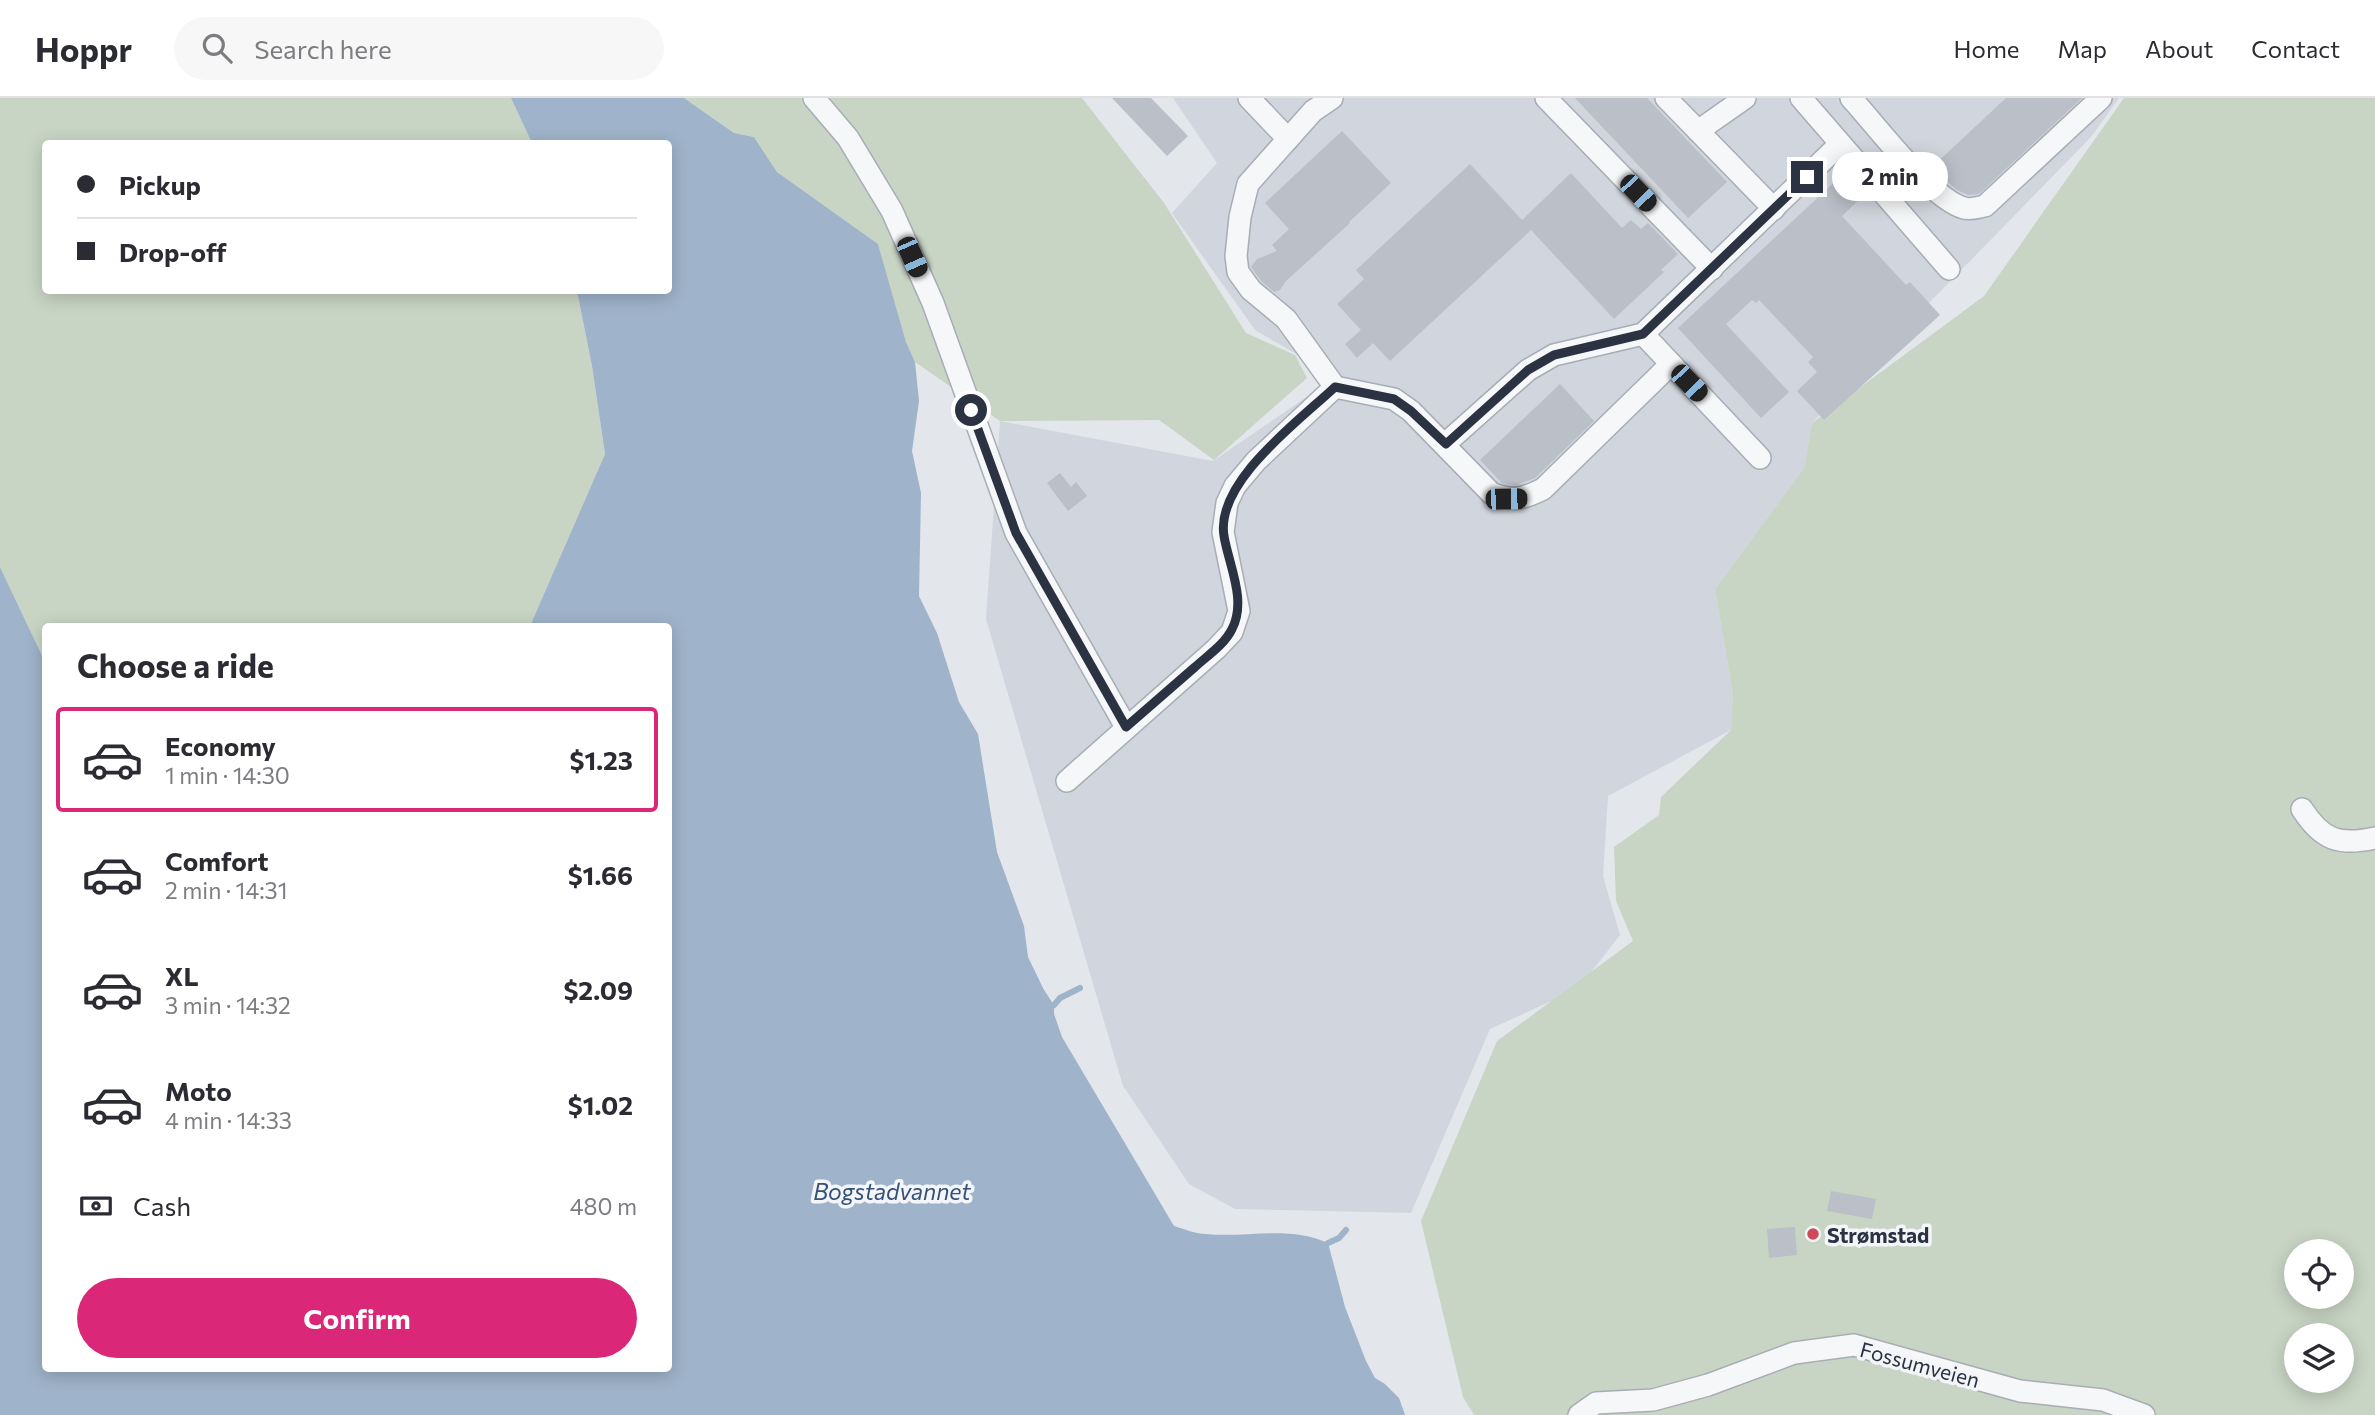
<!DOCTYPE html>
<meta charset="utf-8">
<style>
body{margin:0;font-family:Commissioner,sans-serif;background:#f7f7f7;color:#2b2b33;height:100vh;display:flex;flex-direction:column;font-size:26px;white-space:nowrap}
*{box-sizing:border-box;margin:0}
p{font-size:23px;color:#7c7c81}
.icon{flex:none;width:38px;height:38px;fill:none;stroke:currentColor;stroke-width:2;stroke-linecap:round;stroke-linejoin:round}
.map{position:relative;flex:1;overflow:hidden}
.drawer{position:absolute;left:42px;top:525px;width:630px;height:749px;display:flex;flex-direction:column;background:#fff;border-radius:7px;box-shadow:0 4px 18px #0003}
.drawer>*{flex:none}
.top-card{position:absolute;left:42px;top:42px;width:630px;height:154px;border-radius:7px;box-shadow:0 4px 18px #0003;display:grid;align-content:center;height:154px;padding:0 35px;background:#fff}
.fabs{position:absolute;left:2284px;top:1141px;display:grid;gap:14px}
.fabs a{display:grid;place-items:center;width:70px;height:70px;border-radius:50%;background:#fff;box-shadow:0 4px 18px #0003;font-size:35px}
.end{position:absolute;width:32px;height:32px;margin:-16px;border:9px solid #2b3343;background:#fff;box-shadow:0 0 0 4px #fff}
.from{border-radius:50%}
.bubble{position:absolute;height:49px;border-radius:24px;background:#fff;box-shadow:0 4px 18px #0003;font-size:23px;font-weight:700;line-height:49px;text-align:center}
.car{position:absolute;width:21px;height:42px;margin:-21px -10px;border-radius:9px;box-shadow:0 0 5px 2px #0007;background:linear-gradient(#222 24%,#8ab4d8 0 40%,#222 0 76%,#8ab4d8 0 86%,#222 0)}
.top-card b{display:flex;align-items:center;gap:24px;height:66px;font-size:26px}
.top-card b+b{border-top:2px solid #e1e1e2}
.top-card i{width:18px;height:18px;background:#2b2b33}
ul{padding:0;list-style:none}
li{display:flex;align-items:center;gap:21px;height:105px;margin:0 14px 10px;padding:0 21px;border:4px solid transparent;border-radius:7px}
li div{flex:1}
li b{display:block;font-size:26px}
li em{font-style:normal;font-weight:700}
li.active{border-color:#db2777}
li>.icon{width:63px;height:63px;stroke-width:1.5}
h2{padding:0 35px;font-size:32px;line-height:84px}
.pay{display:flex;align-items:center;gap:18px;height:77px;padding:0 35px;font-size:26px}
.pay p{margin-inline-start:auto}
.button{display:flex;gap:14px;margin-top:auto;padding:14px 35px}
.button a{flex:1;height:80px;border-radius:42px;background:#db2777;color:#fff;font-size:28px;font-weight:700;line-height:80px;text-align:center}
header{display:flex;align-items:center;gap:42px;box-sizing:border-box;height:98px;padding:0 35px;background:#fff;border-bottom:2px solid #e1e1e2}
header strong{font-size:33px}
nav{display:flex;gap:38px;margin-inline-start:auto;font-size:24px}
.search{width:490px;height:63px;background:#f7f7f7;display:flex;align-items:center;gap:18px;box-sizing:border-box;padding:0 24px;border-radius:38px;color:#7c7c81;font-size:26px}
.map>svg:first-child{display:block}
</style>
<header>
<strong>Hoppr</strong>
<div class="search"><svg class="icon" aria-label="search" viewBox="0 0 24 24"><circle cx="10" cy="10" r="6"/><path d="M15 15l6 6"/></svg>Search here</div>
<nav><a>Home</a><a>Map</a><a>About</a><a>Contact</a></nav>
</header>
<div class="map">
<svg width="2375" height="1317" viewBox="0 0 2375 1317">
<rect width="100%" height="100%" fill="#e3e6eb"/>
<!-- built -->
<path fill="#d1d5dd" d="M1173,0H2119L2091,39L1812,325L1804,370L1715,491L1733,596L1731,632L1608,698L1603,778L1620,837L1578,891L1490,931L1411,1115L1235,1111L1189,1086L1123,988L986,521L1000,323L1213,363L1336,279L1255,232L1172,115L1217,65Z"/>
<!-- green -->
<g fill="#c8d5c4" fill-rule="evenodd">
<path d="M0,0H511L532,45L46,46V192L577,193L592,268L605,356L530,528H46L45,564L0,469Z"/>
<path d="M684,0H1082L1164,105L1246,235L1295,257L1307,280L1214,362L1159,322L1000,323L915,264L906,244L878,146L777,74L754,39L734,35Z"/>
<path d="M2124,0H2375V1317H1474L1463,1299L1421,1123L1497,943L1633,843L1616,803L1614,749L1659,717L1661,699L1731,632L1733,596L1715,491L1804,370L1812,325L1984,198ZM2296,1153H2342V1199H2296ZM2296,1237H2342V1283H2296Z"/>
</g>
<!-- water -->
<path fill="#9fb3ca" d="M511,0H684L734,35L754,39L777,74L878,146L906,244L915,264L919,303L912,353L921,395L919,498L937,535L959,604L978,636L997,754L1024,828L1028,859L1044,892L1054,907V916L1062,939L1174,1128C1184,1131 1196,1136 1206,1136C1246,1140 1290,1127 1328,1145L1345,1209L1366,1263L1375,1280L1385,1286L1399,1300L1405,1317H0V469L45,564L46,1270H668V528H530L605,356L592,268L577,193L668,192V46L532,45Z"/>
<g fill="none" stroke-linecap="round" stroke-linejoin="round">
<!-- stream -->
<g stroke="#9fb3ca" stroke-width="6">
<path d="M1054,907L1060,900L1080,890"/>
<path d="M1328,1145L1339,1140L1346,1132"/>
</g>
</g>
<!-- building -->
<g fill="#babfc8">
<path d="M1112,0H1151L1188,38L1167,58Z"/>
<path d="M1575,0H1647L1727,84L1688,120Z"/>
<path d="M2006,0H2082L1979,96L1968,97L1957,92L1931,70Z"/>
<path d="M1342,33L1391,85L1349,124L1350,125L1286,183L1280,192L1274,194L1261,183L1251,169L1257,161L1277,153L1272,147L1289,131L1265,105Z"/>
<path d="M1470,66L1522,122L1571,75L1622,130L1631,122L1641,131L1648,125L1678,156L1661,172L1664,174L1614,221L1531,132L1390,263L1373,245L1357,260L1345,246L1361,232L1337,206L1364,181L1356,172Z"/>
<path d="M1842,77L1862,99L1842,118L1906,187L1910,184L1940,217L1824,322L1797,293L1817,274L1808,264L1813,259L1759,202L1756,205L1752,202L1726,226L1789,294L1761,320L1678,230Z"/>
<path d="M1560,286L1594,323L1535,380L1516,387L1502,385L1480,362Z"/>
<path d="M1060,375L1071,389L1076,384L1087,398L1068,413L1047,385Z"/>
<path d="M1831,1093L1876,1101L1872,1121L1827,1113Z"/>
<path d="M1795,1129L1797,1157L1769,1160L1767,1131Z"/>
</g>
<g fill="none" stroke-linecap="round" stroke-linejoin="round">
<defs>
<g id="minor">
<path d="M814,0L848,40L892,113L933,205L1016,435L1126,629"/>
<path d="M1249,0L1288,41"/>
<path d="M1332,0L1313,13L1248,86L1240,119L1236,158L1238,174L1251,192L1286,221L1335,289L1394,301L1411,313L1491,395C1512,404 1523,401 1543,391L1671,266"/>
<path d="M1546,0L1712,171"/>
<path d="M1666,0L1774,111"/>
<path d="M1801,0L1949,171"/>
<path d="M1851,0C1876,27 1931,101 1964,110C1970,112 1979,109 1985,108L2101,0"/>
<path d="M1698,33L1745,0"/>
<path d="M1643,236L1760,360"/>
<path d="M1445,346L1528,272L1554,257L1643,236L1839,47"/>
<path d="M1067,683L1216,551L1232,534L1239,513L1223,434L1227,405L1235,388L1256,363L1335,289"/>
<path d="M2302,711C2322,742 2339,748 2375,740"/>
<path d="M1579,1317L1596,1305L1653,1302L1708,1287L1794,1255L1854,1247L2020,1293L2103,1302L2144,1317"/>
</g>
</defs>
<!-- minor casing -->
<use href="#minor" stroke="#a8adb5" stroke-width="24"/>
<!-- minor -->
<use href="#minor" stroke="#f6f7f9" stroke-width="21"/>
</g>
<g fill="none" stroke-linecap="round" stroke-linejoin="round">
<!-- route -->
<path stroke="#2b3343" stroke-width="9" d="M971,312L1016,435L1126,629C1149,609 1172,589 1195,569C1207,558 1225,546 1232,531C1247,502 1229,468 1224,438C1215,384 1299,323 1335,289L1394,301L1411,313L1446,346L1528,272L1554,257L1643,236L1807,79"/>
</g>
<!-- markers -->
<circle fill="#ce4a5b" stroke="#f3f5f8" stroke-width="2.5" cx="1813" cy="1136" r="7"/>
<g text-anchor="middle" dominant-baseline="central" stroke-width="7" stroke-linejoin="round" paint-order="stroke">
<!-- poi labels -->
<g font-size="21" font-weight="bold" fill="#2b3343" stroke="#f3f5f8" text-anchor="start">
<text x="1827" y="1136">Strømstad</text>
</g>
<!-- street labels -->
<g font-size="21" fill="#2b3343" stroke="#f3f5f8">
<text transform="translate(1920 1266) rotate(15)">Fossumveien</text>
</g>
<!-- water labels -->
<g font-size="23" font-style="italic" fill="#355177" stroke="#f3f5f8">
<text x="892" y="1093">Bogstadvannet</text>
</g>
</g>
</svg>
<div class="fabs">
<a><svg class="icon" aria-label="locate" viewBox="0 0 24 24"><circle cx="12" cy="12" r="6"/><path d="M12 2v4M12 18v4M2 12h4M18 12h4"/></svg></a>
<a><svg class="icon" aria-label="layers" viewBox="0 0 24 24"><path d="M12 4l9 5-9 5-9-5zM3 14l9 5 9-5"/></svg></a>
</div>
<i class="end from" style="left:971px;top:312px"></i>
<i class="end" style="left:1807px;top:79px"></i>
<div class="bubble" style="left:1832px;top:54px;width:116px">2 min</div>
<i class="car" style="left:1638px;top:95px;rotate:136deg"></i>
<i class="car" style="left:912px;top:159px;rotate:156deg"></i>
<i class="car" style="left:1689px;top:285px;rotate:136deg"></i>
<i class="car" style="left:1506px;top:401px;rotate:89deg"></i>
<div class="top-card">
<b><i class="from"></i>Pickup</b>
<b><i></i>Drop-off</b>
</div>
<section class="drawer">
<h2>Choose a ride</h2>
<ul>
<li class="active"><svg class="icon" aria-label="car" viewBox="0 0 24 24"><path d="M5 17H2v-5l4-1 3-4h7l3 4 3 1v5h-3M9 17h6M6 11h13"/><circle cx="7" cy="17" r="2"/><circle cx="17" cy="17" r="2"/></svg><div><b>Economy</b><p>1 min · 14:30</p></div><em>$1.23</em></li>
<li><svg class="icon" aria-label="car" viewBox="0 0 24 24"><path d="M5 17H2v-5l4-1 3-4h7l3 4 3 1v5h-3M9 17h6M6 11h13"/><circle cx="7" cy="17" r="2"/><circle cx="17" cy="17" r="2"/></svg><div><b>Comfort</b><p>2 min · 14:31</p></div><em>$1.66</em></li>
<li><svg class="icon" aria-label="car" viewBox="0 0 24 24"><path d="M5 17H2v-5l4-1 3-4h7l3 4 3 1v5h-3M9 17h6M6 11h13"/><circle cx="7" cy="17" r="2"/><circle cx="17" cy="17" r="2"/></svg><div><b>XL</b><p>3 min · 14:32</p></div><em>$2.09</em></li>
<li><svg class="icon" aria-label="car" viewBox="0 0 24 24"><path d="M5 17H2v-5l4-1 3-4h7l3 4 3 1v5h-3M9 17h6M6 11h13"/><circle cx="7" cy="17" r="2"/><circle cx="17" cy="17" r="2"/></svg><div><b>Moto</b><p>4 min · 14:33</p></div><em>$1.02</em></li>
</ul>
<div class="pay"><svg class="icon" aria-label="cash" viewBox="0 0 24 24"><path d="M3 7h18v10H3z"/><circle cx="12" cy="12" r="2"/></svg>Cash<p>480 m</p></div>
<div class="button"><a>Confirm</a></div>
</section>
</div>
